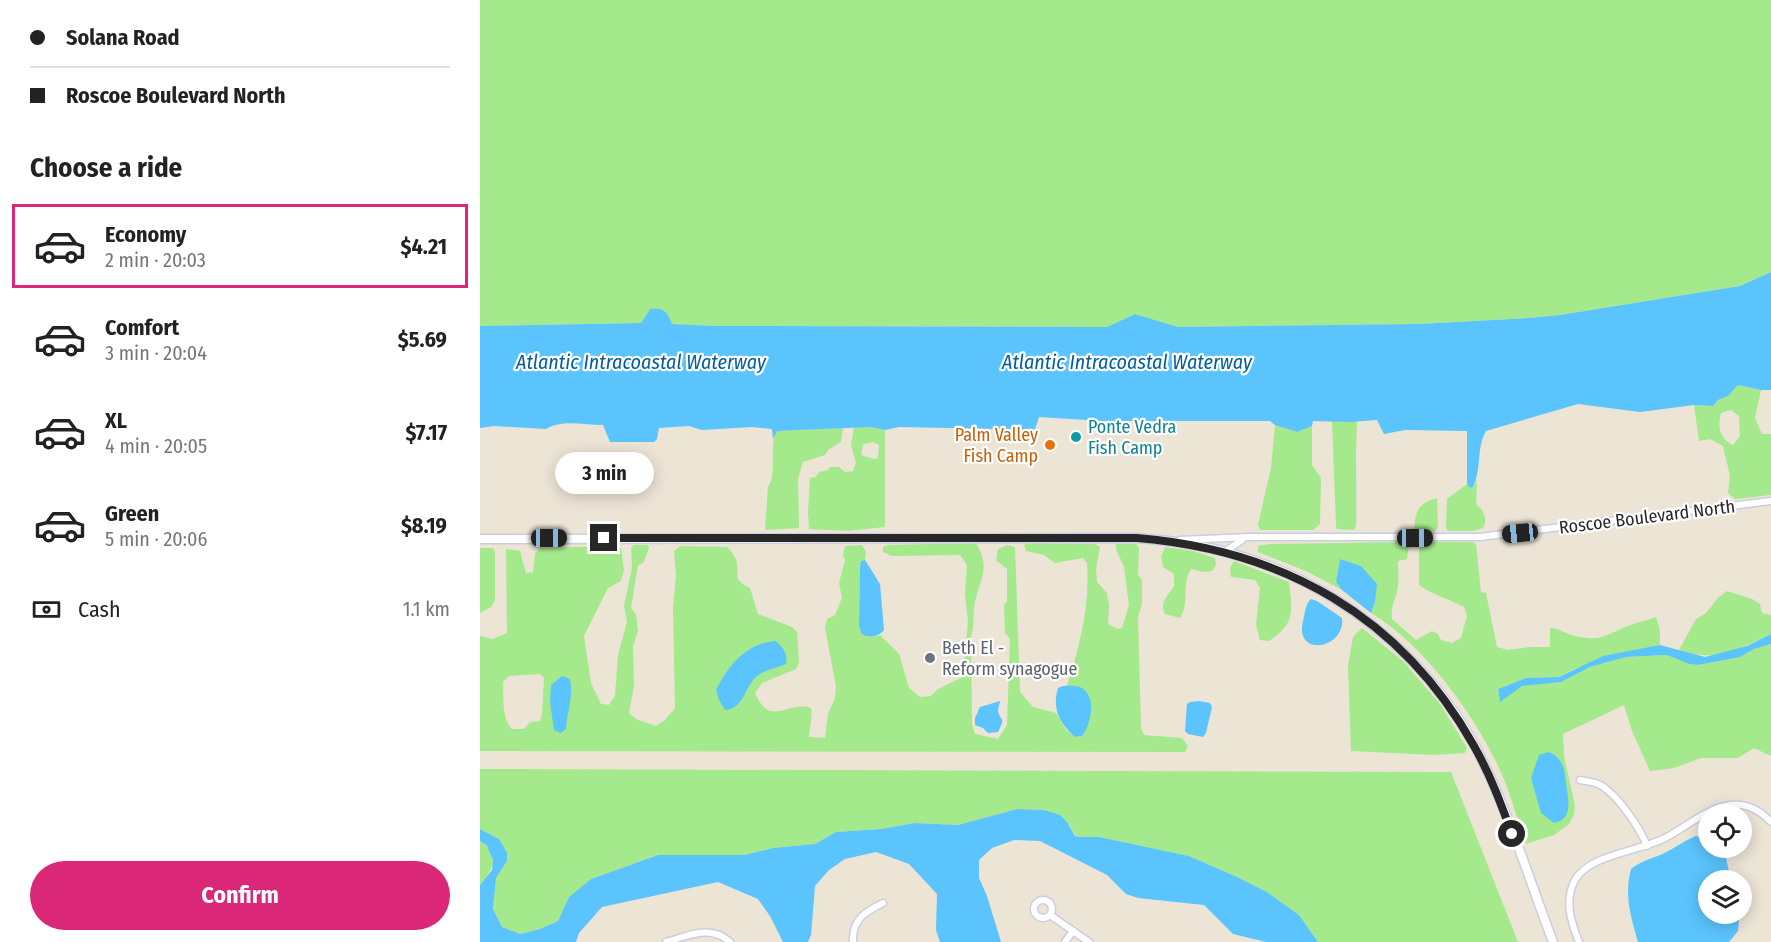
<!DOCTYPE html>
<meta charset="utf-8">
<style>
body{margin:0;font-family:"Fira Sans Condensed",sans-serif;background:#f6f6f6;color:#222;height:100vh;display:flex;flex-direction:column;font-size:22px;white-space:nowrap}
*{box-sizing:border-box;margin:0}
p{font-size:20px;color:#767676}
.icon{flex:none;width:33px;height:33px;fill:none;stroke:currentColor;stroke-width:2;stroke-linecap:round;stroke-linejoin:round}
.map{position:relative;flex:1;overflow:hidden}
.drawer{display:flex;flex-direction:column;background:#fff;width:480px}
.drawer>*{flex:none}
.top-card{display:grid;align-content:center;height:132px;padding:0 30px;background:#fff}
.tools{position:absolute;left:1218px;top:804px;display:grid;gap:12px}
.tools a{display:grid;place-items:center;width:54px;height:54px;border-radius:50%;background:#fff;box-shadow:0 3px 15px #0003;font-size:30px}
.end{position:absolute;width:27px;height:27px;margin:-14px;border:8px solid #272727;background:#fff;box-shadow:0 0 0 3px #fff}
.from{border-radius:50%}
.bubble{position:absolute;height:42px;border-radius:21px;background:#fff;box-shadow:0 3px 15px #0003;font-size:20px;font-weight:700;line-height:42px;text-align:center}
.car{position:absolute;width:18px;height:36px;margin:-18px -9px;border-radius:8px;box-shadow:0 0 4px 2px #0007;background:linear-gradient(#222 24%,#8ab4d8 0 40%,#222 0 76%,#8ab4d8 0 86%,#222 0)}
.top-card b{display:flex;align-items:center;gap:21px;height:57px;font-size:22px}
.top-card b+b{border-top:2px solid #e0e0e0}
.top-card i{width:15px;height:15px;background:#222}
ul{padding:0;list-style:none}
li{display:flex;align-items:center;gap:18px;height:84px;margin:0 12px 9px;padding:0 18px;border:3px solid transparent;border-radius:0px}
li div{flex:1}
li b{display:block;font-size:22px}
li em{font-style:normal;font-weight:700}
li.on{border-color:#db2777}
li>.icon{width:54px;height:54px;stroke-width:1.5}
h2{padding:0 30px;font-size:27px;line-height:72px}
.pay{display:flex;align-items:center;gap:15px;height:66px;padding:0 30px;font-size:22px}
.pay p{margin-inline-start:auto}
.button{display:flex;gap:12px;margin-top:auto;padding:12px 30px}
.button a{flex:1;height:69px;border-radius:36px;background:#db2777;color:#fff;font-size:24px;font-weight:700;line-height:69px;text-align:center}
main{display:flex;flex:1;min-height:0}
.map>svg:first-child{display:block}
</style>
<main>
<section class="drawer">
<div class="top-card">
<b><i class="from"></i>Solana Road</b>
<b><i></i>Roscoe Boulevard North</b>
</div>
<h2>Choose a ride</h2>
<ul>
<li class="on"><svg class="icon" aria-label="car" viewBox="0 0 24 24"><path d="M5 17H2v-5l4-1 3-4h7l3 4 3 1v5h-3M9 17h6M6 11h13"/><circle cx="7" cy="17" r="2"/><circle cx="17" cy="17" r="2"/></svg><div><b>Economy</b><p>2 min · 20:03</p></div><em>$4.21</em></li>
<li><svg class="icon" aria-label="car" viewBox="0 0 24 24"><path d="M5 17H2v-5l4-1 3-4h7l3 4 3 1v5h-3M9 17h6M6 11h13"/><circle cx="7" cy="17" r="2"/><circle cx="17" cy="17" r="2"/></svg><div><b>Comfort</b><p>3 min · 20:04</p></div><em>$5.69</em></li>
<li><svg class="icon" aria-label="car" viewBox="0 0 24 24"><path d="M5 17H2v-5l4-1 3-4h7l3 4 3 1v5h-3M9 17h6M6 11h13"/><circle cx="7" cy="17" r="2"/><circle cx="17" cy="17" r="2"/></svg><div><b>XL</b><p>4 min · 20:05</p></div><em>$7.17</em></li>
<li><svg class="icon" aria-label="car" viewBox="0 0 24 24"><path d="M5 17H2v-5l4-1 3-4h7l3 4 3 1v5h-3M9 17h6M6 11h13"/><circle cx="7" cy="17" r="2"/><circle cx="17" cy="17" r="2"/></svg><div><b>Green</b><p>5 min · 20:06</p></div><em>$8.19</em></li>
</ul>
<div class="pay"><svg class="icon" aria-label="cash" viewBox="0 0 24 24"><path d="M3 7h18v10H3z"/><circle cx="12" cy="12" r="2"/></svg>Cash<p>1.1 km</p></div>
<div class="button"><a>Confirm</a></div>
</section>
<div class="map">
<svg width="1291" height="942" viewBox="0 0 1291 942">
<rect width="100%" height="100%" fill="#ece4d5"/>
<!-- green -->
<g fill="#a4e98b" fill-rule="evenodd">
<path d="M0,0H1291V272L1260,286L1080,315L1049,318L939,324L698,327L655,314L627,327L236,326L192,324L170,309L161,323L0,326Z"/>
<path d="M1258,385L1281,390L1275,418L1282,434H1291V495L1255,499L1248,493L1250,476L1243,446L1230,439L1219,441L1214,405L1233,406L1238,400L1248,396ZM1251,410L1259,416L1260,436L1253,445C1240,439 1237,427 1241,413Z"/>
<path d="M852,420L877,421C875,457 877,491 876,526L874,530L857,529L856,526Z"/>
<path d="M795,425L817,432L832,426V465L841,478L840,524L833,530H780L778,525L791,468Z"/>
<path d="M374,427H390L405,430V527L367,531L329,529L328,512L330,478L336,477L339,472L348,470L350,467H359L365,472L373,471L376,463L371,445ZM393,442L399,445L398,458L394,459L381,455L383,444Z"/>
<path d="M363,428L361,442L348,450L345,455L323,462L318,479L319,528L285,530L288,487C297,475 289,448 296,431Z"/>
<path d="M997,480L996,504C1004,511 1008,519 1003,528L993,531H968L966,528L967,499L987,484L990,488L993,487Z"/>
<path d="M957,498L958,528L955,531H936L934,529C936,509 938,504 957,498Z"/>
<path d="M927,542L929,546L927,559L918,561C918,569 919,577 918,585C917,599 910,604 912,619L936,640L952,631L958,634L961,640L972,643L981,638L987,616L984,607C969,599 953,595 939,585V549L941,544L945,542H992L996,544L1001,592L1006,593L1017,647L1028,650L1050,647H1070V628C1077,627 1089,636 1100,637C1122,641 1126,635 1145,627C1155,623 1166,621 1176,617L1180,630V645L1094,669L1079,677L1046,678L1018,689L1020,701L1042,685L1081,682L1110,667L1146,657L1187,655L1209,664L1218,665L1260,657L1274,649L1291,644V756L1274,748L1258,758H1221L1194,768L1170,771L1152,731L1144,705L1083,734L1084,756L1095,806L1094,814L1089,824L1074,835L1045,844C1039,825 1034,806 1027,787C1005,728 946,645 891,613L895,602L881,566L860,560L856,582L862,590L826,571L778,552V546L789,544Z"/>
<path d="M496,543C513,571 497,582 494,608C493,618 494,627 491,637L492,724L495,734L518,739L527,725L530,639L525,633L524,605L527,601V569L516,560L518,549L527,545L535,547L540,692L553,707L576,713L586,730L595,737L602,736L596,686H587C600,644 610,607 607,563L603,558L575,563L564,555L546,551L544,545L547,543L615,544L620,547L616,569L617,582L627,593L629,605L628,624L638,629L642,628L649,605L644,567L636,549V544H656L659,548L658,575L662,580V604L658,617L661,728L664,735L702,738L708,746L705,752L0,751V636L12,639L27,633L26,549L40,551L46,573L53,572L55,554L60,548L136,546L141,548L144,570L141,581L128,588L104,636L111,683L121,704L129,705L135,696L138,655L147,622L144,606L152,568L151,548L154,545H168L169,548L163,563L158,565L151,608L156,615L158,631L153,646L154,686L149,713L156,719L176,726L185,720L195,708L193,607L196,576L194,551L200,546L247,547C250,550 254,555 256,560C261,575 250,578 270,588L278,614L312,627L317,632L319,662L316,669L282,683L275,693C291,729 307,700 331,708C333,718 329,727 329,737L345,738L348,714L355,698L356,686L345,628L347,619L355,615L362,598L359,583L365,560L363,555L365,546L382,545L386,552L385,560L381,561L380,566L379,626L381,633L390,637L400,635L419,654L429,688L440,697L451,696L458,689L483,677L488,621L485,594L487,565L480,555L412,556L403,552V547L408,545ZM296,641L290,669L278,675L268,685ZM60,674L64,678L62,715L60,721L50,722L44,729H32C21,717 24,697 23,682L29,676Z"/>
<path d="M685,547L713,551L735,558L736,565L732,571L723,572L711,569C701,584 710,604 700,618L685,614C679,602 689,595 694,586V574L683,567L681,557Z"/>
<path d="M0,548H13L15,552V600L11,607L0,613Z"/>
<path d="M754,561L809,582C812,611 816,623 789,641L780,640L776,625L780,588L775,580L751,577L750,568Z"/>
<path d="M1247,591L1272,599L1280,604L1282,613L1291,615V634C1260,649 1233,663 1199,650L1216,619L1226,613L1238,598Z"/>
<path d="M882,628L923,661L960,704L987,748L985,753L953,755L871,751L868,666L873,637Z"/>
<path d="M0,769L971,772L1038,942H838L819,915L787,892L757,877L709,856L619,837H600L596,836L587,822L564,810L537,809L478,825L435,823L401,829L356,832L335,844L293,848L264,855H178L111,879L89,897L78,921L60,929L40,934L22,927L13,909L16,878L27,861L19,839L0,829Z"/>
<path d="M0,841C21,856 13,869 0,885Z"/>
</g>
<!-- water -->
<g fill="#5bc4fc">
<path d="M1291,272V390H1281L1258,385L1248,396L1238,400L1233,406L1214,405L1160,412L1098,404L1006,431C996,448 1002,469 993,487L990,488L987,484V431L925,430L904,434L897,420L870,422L833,421L832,426L817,432L795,425L790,421H622L559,417C554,433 554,436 537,438L536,435H516V429L419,427L405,430L390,427L297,431L293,439L292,429L272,427L222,430L209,426L179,428L177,439L174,442H130L123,425C105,425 81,419 66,429L14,426L0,428V326L161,323L170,309C184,307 187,312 192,324L236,326L627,327L655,314L698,327L939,324L1049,318L1080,315L1260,286Z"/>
<path d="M860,559L881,566L897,584L895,602L891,613L862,590L856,582Z"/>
<path d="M385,560L400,584L404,630C398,637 388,639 381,633L379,626L380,566L381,561Z"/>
<path d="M831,599L837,601L862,618C866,649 814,658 823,621C825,613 825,605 831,599Z"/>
<path d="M1291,634V644L1274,649L1260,657L1218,665L1209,664L1187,655L1146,657L1110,667L1081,682L1042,686L1020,702L1018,689L1046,678L1079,677L1123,656L1180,645L1225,657L1267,646Z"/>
<path d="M296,641C303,648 308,653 306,664C296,668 284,670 276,677C264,688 264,709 245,710L239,700L236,690C249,665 266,643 296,641Z"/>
<path d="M82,676L90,679C94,697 87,711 86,729L81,733L74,730L70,702L71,685Z"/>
<path d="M583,686C589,686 596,685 602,688C617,698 611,725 602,736L595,737C579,723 572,708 578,688Z"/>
<path d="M520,701L518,710C520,723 527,715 518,732L508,733L503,728L495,725V718L500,707Z"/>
<path d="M719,701L730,703L732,707L726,733L723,737L708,734L705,731L707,704L710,702Z"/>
<path d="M1069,752C1075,755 1079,758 1082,764C1085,770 1085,777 1086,783C1088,798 1094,820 1074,823L1061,813L1051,778L1059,755Z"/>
<path d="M537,809L564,810L580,815L587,822L595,836L600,837H619L709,856L757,877L787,892L819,915L838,942H786L753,934L724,905L658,898L646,894L627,875L560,841L534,840L512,848L499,860V878L507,896L521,942H460L456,930L457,894L429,864L396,852L365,859L349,870L335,886L331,935L328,942H303L290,916L278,899L238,882L122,907L99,933L96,942H0V885L12,870L13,860L7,846L0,841V829L19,839L27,853V861L16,878L13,909L22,927L40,934L60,929L78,921L89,897L111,879L178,855H264L293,848L335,844L356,832L401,829L435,823L478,825Z"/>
<path d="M1216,836L1228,839V848H1235L1246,858L1251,880H1228V914H1255L1259,920L1258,931L1249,942H1158C1151,917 1144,895 1151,869C1163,859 1177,858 1190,850C1199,845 1206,840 1216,836Z"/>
</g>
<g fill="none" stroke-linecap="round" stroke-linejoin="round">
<defs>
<g id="minor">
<path d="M700,540L770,537H1000L1291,501"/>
<path d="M746,551L762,540"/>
<path d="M1100,780C1107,781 1116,782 1122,786C1139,797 1160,828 1167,846"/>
<circle cx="563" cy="909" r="9"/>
<path d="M570,915L609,942"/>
<path d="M186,942C207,936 231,924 250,942"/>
<path d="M373,942C372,919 385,912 403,903"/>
<path d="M585,942L593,931"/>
<path d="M1099,942C1091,922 1084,901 1095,880C1110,854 1158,852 1185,838C1205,828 1227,808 1250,805C1266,803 1280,810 1291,822"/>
</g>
<path id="tertiary" d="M0,539L657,538C687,540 717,544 746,552C852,580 944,652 996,748C1027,807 1049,879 1073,942"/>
</defs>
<!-- minor casing -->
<use href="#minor" stroke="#cbcde2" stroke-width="9"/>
<!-- tertiary casing -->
<use href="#tertiary" stroke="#cbcde2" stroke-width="11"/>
<!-- minor -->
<use href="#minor" stroke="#fff" stroke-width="6"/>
<!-- tertiary -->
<use href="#tertiary" stroke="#fff" stroke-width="8"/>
</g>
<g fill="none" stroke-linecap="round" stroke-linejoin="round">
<!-- route -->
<path stroke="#272727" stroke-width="8" d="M124,538H657C803,550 921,616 994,746C1010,774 1021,804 1032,834"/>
</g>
<!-- markers -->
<circle fill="#0f9aa8" stroke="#fff" stroke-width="2" cx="596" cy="437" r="6"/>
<circle fill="#e8710a" stroke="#fff" stroke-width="2" cx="570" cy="445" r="6"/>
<circle fill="#6b7280" stroke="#fff" stroke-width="2" cx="450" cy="658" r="6"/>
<g text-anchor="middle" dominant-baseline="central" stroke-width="4.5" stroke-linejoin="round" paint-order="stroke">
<!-- culture labels -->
<g font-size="18" fill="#0d838f" stroke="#fff" text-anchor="start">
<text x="608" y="427">Ponte Vedra<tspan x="608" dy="21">Fish Camp</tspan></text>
</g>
<!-- food labels -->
<g font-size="18" fill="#c56008" stroke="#fff" text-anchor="end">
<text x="558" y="435">Palm Valley<tspan x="558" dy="21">Fish Camp</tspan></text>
</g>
<!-- street labels -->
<g font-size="18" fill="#272727" stroke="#fff">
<text transform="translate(1167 517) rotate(-7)">Roscoe Boulevard North</text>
</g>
<!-- worship labels -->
<g font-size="18" fill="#5b616d" stroke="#fff" text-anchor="start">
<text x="462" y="648">Beth El -<tspan x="462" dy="21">Reform synagogue</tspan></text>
</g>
<!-- water labels -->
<g font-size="20" font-style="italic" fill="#005da1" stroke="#fff">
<text x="161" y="362">Atlantic Intracoastal Waterway</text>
<text x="647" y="362">Atlantic Intracoastal Waterway</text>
</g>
</g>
</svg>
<div class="tools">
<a><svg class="icon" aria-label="locate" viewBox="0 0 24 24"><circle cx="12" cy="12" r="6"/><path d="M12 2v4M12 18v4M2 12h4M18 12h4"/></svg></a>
<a><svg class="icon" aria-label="layers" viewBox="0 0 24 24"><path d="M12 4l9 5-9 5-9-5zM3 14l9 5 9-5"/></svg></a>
</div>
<i class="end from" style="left:1032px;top:834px"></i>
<i class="end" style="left:124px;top:538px"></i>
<div class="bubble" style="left:75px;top:452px;width:99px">3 min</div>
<i class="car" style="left:1040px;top:533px;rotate:264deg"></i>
<i class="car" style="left:69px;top:538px;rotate:90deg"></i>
<i class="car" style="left:935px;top:538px;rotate:90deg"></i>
</div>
</main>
